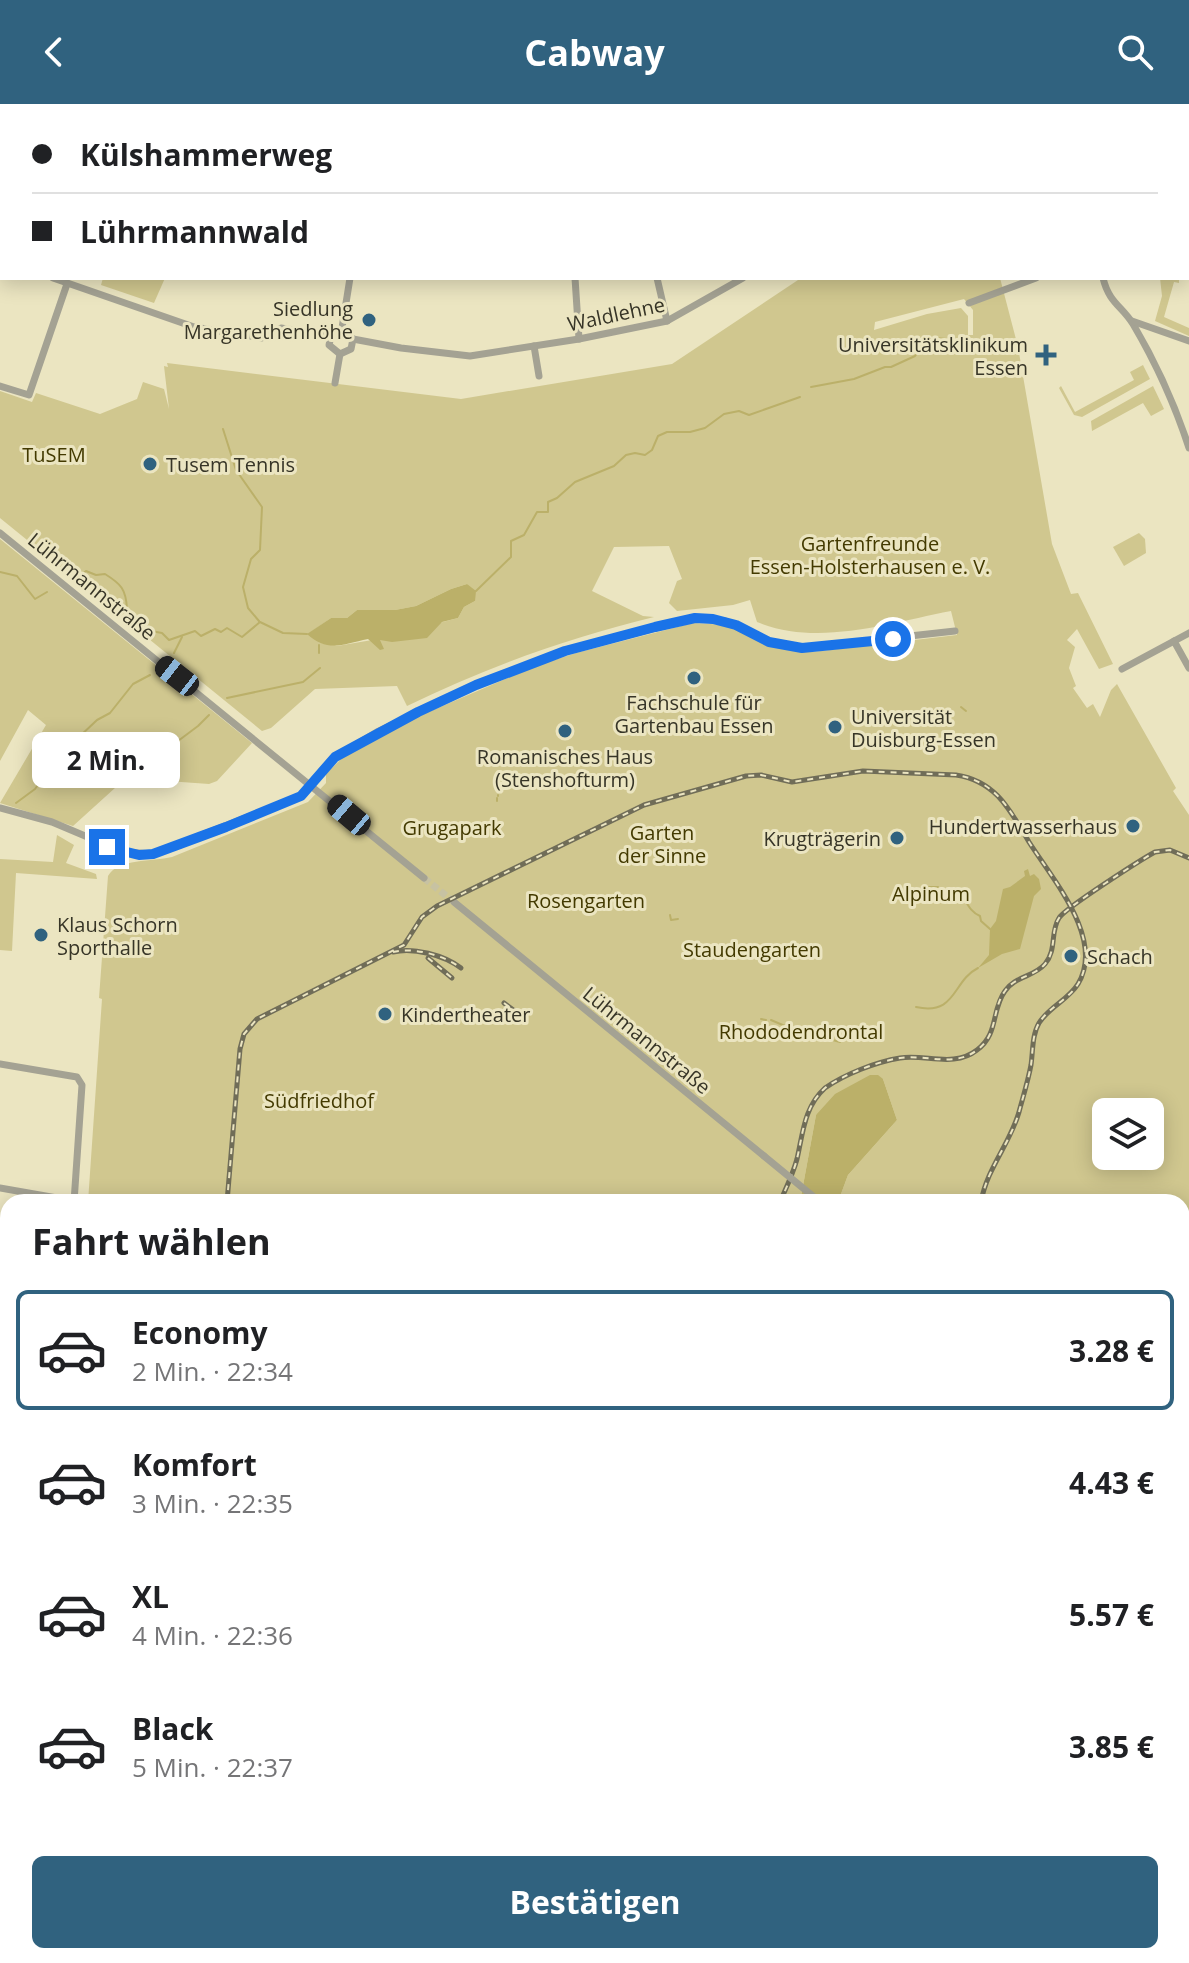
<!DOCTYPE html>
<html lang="de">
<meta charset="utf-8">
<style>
body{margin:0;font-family:"Open Sans",sans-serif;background:#f6f6f6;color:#202124;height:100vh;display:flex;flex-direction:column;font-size:30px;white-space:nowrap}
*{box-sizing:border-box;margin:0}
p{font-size:26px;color:#757577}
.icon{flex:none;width:44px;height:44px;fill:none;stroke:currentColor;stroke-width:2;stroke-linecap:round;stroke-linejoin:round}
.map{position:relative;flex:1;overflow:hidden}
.panel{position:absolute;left:0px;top:1090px;width:1190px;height:770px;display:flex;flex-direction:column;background:#fff;border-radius:24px 24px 0 0;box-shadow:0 4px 20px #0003}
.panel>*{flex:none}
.top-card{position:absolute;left:0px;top:0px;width:1190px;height:176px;box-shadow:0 4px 20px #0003;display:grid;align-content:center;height:176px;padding:0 32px;background:#fff}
.fabs{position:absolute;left:1092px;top:994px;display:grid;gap:16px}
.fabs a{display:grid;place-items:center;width:72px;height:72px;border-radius:12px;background:#fff;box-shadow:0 4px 20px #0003;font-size:40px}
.end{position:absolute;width:36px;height:36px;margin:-18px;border:10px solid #1a73e8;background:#fff;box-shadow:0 0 0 4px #fff}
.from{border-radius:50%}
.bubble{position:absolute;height:56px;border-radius:12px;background:#fff;box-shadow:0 4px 20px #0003;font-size:26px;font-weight:700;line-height:56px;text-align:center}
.car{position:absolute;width:24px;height:48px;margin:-24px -12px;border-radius:10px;box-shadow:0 0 6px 2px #0007;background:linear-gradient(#222 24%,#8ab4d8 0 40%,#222 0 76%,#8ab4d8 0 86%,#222 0)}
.top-card b{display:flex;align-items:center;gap:28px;height:76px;font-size:30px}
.top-card b+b{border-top:2px solid #e0e0e0}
.top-card i{width:20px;height:20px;background:#202124}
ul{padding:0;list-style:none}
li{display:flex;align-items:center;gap:24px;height:120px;margin:0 16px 12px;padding:0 16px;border:4px solid transparent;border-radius:12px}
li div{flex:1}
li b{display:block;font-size:30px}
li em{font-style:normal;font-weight:700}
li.selected{border-color:#30627f}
li>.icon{width:72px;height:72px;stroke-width:1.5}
h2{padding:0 32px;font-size:36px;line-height:96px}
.primary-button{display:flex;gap:16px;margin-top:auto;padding:16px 32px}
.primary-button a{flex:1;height:92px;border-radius:12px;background:#30627f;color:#fff;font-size:32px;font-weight:700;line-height:92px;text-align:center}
header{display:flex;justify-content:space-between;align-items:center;height:104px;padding:0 32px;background:#30627f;color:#fff;font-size:36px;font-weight:700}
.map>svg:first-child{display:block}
</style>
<header><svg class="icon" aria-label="back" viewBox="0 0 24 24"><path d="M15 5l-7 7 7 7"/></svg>Cabway<svg class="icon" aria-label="search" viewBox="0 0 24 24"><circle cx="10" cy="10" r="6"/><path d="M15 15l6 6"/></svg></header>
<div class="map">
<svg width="1189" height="1859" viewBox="0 0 1189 1859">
<rect width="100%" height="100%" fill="#ebe5c1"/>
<!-- green -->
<g fill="#d0c78f" fill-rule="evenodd">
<path d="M103,174H165L154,199L101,181Z"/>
<path d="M801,174H1000L1018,243L1052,440L1071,490L1078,489L1113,560L1099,565L1077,525L1067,536L1075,543L1069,564L1076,582L1073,584L1087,604L1093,600L1100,613L1111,586L1117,580L1176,684L1173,687L1189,711V1161L1182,1156V1098H838L848,1071L897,1016L883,975L816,1011L800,1098H88L102,895L99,894L108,772C118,754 152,758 172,753L308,698L326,679V670L343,653L359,643L417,613L533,563L576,549L693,519L727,521L772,543L812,548L957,531L951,507C888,519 818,543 757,518L750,496L733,501L677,507L669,499L677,477L682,475L669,442L614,443L592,487L643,512L654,513C568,534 487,563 407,602L397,582L315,585L271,624L262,627L0,414V287L32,298L36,289L100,310L137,295L143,278L164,285L169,305L164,262L168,263L167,259L461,295L672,260ZM964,195L973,206V231H968V212L961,204L927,210L874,226L875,218ZM467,480L475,497L464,503L458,514L378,535L337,542L308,530L331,514H347L357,506H395L416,502L451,485ZM1106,1008H1150V1052H1106Z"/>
<path d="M1160,174H1179V179L1174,178L1164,213L1189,224V232L1155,217L1162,192Z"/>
<path d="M1143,261L1150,275L1082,313L1074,311L1059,284L1061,282L1075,308L1134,276L1130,268Z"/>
<path d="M1153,282L1164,305L1151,312L1143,299L1092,327L1091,317Z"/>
<path d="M1139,429L1145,435L1146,449L1124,462L1113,443Z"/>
<path d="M0,435L252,639L217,677L209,680L126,674L73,722L0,699L46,621L28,606L0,657Z"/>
<path d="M57,731L74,741L66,759L96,770L97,775L16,769L12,847L0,846V755L53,758Z"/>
<path d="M0,1788L8,1789V1852H286L276,1859H0Z"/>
</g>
<!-- water -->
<g fill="#bbb069">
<path d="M467,480L476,487L475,497L464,503L458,514L442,518L427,534L392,538L380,536L384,545L380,546L368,535C343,540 328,549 307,530L331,514H347L357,506H395L416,502L451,485Z"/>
<path d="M1028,765L1030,772L1034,770L1039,775L1041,785L1034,792L1020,845L1002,850L978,864L989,851L990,825L996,817L1003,785L1010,783L1025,772L1024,767Z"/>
<path d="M870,971H878L883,975L897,1016L848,1071L838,1098H800L816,1011L835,990Z"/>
</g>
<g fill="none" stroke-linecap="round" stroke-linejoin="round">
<!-- stream -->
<g stroke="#bbb069" stroke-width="2">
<path d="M811,283L854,275L885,263H891L915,252L926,238L934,234L946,235"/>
<path d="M223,325L236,366L262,403L260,446L251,455L243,483L248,504L259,517"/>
<path d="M0,468L17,472L35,495L47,488"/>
<path d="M79,473L86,467L96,471L105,470C121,480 126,485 127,505L151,527L162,529L169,536L195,527L201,532L215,525L221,528L227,524L242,533L260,518L283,529L307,530"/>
<path d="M476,487L511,453V437L524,431L537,408H548V398L557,394L575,378L614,362L626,351L635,349L645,351L652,346L658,332L667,328H690L705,324L724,310L739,307L749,311L800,293"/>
<path d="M319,541V549"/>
<path d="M174,549L182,533"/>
<path d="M227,594L303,578L320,564"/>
<path d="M961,603L966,607"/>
<path d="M158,652L198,622L209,611"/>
<path d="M498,691V692"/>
<path d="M497,697V694"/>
<path d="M16,699L35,685L59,652L97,616L110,609L133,580L150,571"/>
<path d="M923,783H938"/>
<path d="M954,784C966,791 966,806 980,812L981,817L990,825"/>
<path d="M670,811L671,816L678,815"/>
<path d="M916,903C957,912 952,877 978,864"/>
<path d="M761,915L766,916"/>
<path d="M771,916L792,925L840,938"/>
<path d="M137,1859L152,1852"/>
</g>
<!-- minor-tunnel -->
<path stroke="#c7c2a2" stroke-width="7" stroke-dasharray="7 3.5" stroke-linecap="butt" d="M424,774L454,798"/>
<!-- minor -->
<g stroke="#a4a293" stroke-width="7">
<path d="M140,0L145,2"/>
<path d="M553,0L565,2"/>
<path d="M1078,0L1079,2"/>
<path d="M1124,0L1126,2"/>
<path d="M1179,0L1181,2"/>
<path d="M47,2L48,0"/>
<path d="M190,2L191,0"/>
<path d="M309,2V0"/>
<path d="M381,2V0"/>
<path d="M438,2V0"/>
<path d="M701,2V0"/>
<path d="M793,2L796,0"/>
<path d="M1188,9L1189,10"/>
<path d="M1188,34H1189"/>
<path d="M1188,44L1189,52"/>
<path d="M0,101L2,97"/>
<path d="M0,148L2,149"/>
<path d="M53,174L194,223L262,234L281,224L331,232"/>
<path d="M575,174L579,235"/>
<path d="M657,174L667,217"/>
<path d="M1103,174C1109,199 1122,202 1133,220C1156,259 1175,301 1189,344"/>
<path d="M969,199L1036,174"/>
<path d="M1132,217L1189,237"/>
<path d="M342,224L353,235L351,245L340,250L329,241L331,232Z"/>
<path d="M342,224L350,174"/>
<path d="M353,235L401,244L470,252L579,235L667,217L743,174"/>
<path d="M534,242L539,272"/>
<path d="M335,279L340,250"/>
<path d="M0,282L29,291L67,180"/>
<path d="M0,429L424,774"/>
<path d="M1174,537L1189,564"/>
<path d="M1122,565L1189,529"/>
<path d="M0,704L52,718L123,748L153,750L301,692L335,653L377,628L476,581L565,547L695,514L725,517L769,538L802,544L955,527"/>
<path d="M454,798L764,1052"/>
<path d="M0,960L71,972L77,973L82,981L74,1098"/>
<path d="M0,1084L74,1097"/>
<path d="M0,1207L8,1209"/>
<path d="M0,1267L8,1266"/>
<path d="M0,1313L8,1312"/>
<path d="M0,1335L5,1366"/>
<path d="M1182,1809L1189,1805"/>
<path d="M376,1852L385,1859"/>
<path d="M1000,1852L1003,1859"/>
<path d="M1146,1852L1151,1859"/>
<path d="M421,1859L427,1852"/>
<path d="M798,1859L805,1852"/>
<path d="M1103,1859L1107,1853"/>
</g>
<!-- tertiary -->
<g stroke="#a4a293" stroke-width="9">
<path d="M66,2L67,0"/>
<path d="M0,140L2,136"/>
</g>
<!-- secondary -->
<g stroke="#85826c" stroke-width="10">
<path d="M0,1418L8,1421"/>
<path d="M1182,1528L1189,1527"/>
<path d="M1182,1544L1189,1543"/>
<path d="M685,1852L693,1859"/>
</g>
<!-- motorway -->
<g stroke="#5d5838" stroke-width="14">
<path d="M0,1451L8,1454"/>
<path d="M0,1467L8,1470"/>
<path d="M0,1485L6,1488"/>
<path d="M593,1852L605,1859"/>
<path d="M632,1852L640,1859"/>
<path d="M655,1852L664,1859"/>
</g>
<!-- tram -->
<g stroke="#706d58" stroke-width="2">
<path d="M59,2L60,0"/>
<path d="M0,126L2,122"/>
</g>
<defs>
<g id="rail">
<path d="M393,848C413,843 444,851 461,864"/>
<path d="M428,854L452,874"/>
<path d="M504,899L516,908L521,917"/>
<path d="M227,1098L240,945L244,930L257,915L404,841L422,813L437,802L644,701L746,672L761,671L792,678L863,667L956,671C996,677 1010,706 1029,738C1053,776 1105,835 1078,880C1068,896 1049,903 1039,919C1032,931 1033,947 1031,961C1028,977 1023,993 1019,1008C1010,1040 987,1064 981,1098"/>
<path d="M780,1098C786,1084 793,1070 797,1055C803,1029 804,1003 825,984C845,970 876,958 900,954C926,950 954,964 977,946C999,930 991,906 1005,887C1015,872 1034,873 1045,860C1057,846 1050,828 1059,814C1065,804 1142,755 1155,748L1170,746L1189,754"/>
<path d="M1182,1147L1189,1153"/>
</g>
</defs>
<!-- rail casing -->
<use href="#rail" stroke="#706d58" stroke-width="5"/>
<!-- rail -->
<use href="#rail" stroke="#ebe5c1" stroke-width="2" stroke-dasharray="6" stroke-linecap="butt"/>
<!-- minor-bridge -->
<path stroke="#a4a293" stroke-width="7" d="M764,1052L820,1098"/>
</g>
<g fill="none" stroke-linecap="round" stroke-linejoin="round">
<!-- route -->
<path stroke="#1a73e8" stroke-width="10" d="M107,743L139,751L153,750L226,723L301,692L335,653L418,608L476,581L565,547L655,523L695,514L713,515L736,521L769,538L802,544L893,535"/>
</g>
<!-- markers -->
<g fill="#30627f" stroke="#ebe5c1" stroke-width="3">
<circle cx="369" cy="216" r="8"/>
<path d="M1042 239h8v8h8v8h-8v8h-8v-8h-8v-8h8z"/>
<circle cx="150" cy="360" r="8"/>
<circle cx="694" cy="574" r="8"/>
<circle cx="835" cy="623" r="8"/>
<circle cx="565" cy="627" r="8"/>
<circle cx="1133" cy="722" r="8"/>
<circle cx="897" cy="734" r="8"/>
<circle cx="41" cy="831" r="8"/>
<circle cx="1071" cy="852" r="8"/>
<circle cx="385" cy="910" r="8"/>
</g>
<g text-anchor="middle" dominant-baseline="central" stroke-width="6" stroke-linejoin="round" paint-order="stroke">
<!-- poi labels -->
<g font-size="20" fill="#373527" stroke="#ebe5c1" text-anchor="start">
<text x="353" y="204" text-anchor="end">Siedlung<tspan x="353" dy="23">Margarethenhöhe</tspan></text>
<text x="1028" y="240" text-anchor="end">Universitätsklinikum<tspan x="1028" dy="23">Essen</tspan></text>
<text x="166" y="360">Tusem Tennis</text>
<text x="694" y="598" text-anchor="middle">Fachschule für<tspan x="694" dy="23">Gartenbau Essen</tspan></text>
<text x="851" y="612">Universität<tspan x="851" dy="23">Duisburg-Essen</tspan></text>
<text x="565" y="652" text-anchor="middle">Romanisches Haus<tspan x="565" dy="23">(Stenshofturm)</tspan></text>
<text x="1117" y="722" text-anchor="end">Hundertwasserhaus</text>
<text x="881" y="734" text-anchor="end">Krugträgerin</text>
<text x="57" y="820">Klaus Schorn<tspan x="57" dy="23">Sporthalle</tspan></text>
<text x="1087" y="852">Schach</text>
<text x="401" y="910">Kindertheater</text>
</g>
<!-- street labels -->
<g font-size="20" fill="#373527" stroke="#ebe5c1">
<text transform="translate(616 210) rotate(-12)">Waldlehne</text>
<text transform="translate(92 482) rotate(39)">Lührmannstraße</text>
<text transform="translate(647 936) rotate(39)">Lührmannstraße</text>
</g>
<!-- park labels -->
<g font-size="20" fill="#433a00" stroke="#ebe5c1">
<text x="54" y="350">TuSEM</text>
<text x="870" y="439">Gartenfreunde<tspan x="870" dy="23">Essen-Holsterhausen e. V.</tspan></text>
<text x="452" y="723">Grugapark</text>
<text x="662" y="728">Garten<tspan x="662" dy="23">der Sinne</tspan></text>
<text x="931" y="789">Alpinum</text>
<text x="586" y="796">Rosengarten</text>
<text x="752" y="845">Staudengarten</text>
<text x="801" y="927">Rhododendrontal</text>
<text x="319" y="996">Südfriedhof</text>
</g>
</g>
</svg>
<div class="fabs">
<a><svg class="icon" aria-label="layers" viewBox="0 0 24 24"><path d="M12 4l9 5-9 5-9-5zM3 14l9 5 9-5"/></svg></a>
</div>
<i class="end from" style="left:893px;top:535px"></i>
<i class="end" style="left:107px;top:743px"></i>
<div class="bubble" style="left:32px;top:628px;width:148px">2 Min.</div>
<i class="car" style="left:177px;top:572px;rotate:308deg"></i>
<i class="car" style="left:349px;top:711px;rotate:310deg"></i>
<div class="top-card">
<b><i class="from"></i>Külshammerweg</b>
<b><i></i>Lührmannwald</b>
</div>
<section class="panel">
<h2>Fahrt wählen</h2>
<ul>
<li class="selected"><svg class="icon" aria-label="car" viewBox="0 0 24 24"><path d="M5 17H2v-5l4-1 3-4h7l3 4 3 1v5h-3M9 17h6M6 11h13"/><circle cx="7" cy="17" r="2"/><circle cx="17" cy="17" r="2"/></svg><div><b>Economy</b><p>2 Min. · 22:34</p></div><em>3.28 €</em></li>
<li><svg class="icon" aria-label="car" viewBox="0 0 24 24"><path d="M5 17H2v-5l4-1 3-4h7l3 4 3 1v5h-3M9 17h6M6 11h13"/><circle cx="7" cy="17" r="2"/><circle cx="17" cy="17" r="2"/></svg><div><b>Komfort</b><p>3 Min. · 22:35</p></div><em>4.43 €</em></li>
<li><svg class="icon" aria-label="car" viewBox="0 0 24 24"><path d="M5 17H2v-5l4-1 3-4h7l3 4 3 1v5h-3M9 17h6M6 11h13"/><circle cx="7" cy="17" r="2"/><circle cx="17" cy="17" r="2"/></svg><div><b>XL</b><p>4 Min. · 22:36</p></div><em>5.57 €</em></li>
<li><svg class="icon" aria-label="car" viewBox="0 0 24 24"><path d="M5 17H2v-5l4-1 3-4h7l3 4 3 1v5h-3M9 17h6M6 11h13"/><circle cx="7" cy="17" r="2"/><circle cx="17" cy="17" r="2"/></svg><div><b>Black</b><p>5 Min. · 22:37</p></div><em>3.85 €</em></li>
</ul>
<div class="primary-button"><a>Bestätigen</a></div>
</section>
</div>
